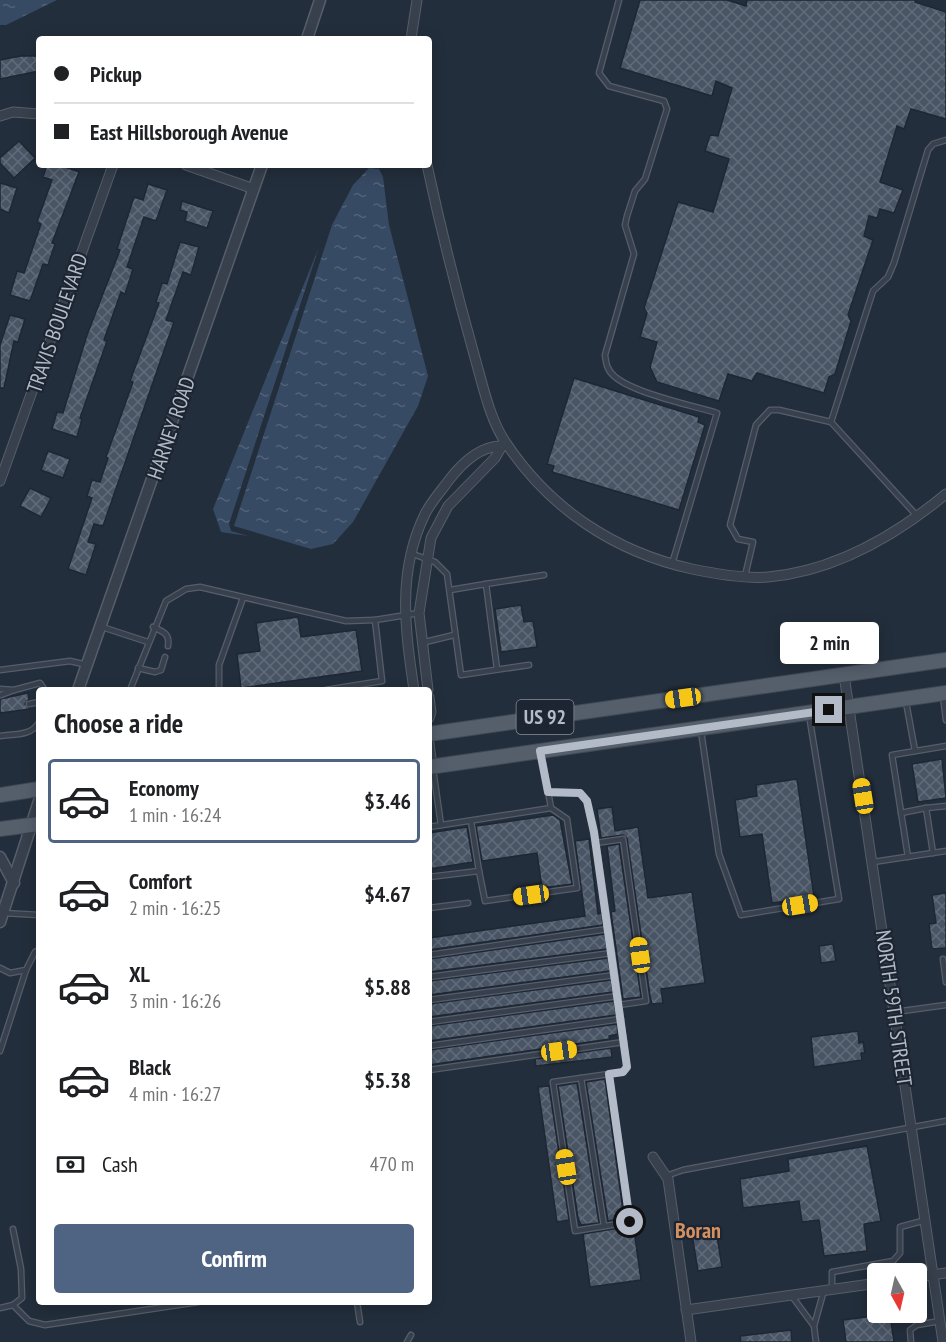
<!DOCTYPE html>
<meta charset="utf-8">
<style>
body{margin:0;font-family:"PT Sans Narrow",sans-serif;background:#f6f6f6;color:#202124;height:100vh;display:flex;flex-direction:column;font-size:22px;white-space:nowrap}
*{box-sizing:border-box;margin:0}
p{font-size:20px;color:#757577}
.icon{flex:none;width:33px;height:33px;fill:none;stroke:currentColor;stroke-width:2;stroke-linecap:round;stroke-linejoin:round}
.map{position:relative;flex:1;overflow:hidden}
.details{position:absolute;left:36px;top:687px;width:396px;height:618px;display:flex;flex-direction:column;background:#fff;border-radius:6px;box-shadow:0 3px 15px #0003}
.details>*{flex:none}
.top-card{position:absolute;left:36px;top:36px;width:396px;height:132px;border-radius:6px;box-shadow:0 3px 15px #0003;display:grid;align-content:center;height:132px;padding:0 18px;background:#fff}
.needle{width:39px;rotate:172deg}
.fabs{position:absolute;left:867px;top:1263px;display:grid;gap:12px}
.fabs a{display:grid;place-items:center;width:60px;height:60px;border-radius:6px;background:#fff;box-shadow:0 3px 15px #0003;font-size:30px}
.end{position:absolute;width:27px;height:27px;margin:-14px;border:8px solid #b3bbc8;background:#111;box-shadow:0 0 0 3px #111}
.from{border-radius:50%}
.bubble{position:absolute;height:42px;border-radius:6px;background:#fff;box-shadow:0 3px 15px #0003;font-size:20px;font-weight:600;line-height:42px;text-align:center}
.car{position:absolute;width:18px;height:36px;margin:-18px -9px;border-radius:8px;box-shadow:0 0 4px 2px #0007;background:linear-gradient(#f5c518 24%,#345 0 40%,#f5c518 0 76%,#345 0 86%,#f5c518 0)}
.top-card b{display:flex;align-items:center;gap:21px;height:57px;font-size:22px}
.top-card b+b{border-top:2px solid #e0e0e0}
.top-card i{width:15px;height:15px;background:#202124}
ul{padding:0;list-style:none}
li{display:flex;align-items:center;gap:18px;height:84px;margin:0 12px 9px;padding:0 6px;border:3px solid transparent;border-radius:6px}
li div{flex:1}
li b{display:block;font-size:22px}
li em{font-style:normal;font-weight:600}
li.selected{border-color:#4f6483}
li>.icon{width:54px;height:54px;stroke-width:1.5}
h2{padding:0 18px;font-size:27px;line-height:72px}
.pay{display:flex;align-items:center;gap:15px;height:66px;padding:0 18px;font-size:22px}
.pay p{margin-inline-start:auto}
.button{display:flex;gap:12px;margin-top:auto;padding:12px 18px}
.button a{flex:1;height:69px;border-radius:6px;background:#4f6483;color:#fff;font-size:24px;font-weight:600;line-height:69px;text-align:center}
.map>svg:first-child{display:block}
</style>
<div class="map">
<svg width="946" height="1342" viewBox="0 0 946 1342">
<defs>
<pattern id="water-ripples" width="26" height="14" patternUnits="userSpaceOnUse" patternTransform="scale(1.5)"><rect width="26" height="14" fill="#374a63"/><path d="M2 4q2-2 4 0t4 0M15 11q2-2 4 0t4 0" fill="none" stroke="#526278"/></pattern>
<pattern id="building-cross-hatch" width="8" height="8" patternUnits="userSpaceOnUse" patternTransform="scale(1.5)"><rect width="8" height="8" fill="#495565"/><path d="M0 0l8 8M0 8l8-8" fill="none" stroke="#616c7a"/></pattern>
</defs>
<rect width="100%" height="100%" fill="#232e3c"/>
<!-- water -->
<g fill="url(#water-ripples)">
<path d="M0,0H57L6,25H0Z"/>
<path d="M369,168L379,169L383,177L389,225L428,376L418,406L353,522L333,544L311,549L234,526L332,225L353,185Z"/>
<path d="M319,247L229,524L231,531L248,536L221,532L213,509Z"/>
</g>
<!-- building -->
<g fill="url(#building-cross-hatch)" stroke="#1e2733" stroke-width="1.5">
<path d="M640,0H727L746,6L747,0H916L915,2L946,12V119L911,109L904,129L897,126L880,182L903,190L894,213L880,209L877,218L869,216L864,236L873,240L848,315L851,321L835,374L829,377L824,393L757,373L752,381L728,374L719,401L657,382L650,367L657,342L640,337L647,313L644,308L678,202L713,212L729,159L705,151L710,135L718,136L732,88L716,81L712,96L620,68Z"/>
<path d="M21,56H39V71L0,79V60Z"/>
<path d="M19,141L35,158L14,178L0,163V158Z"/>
<path d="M47,165H60L79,172L52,243L55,244L48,265L43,264L30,301L10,295L17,271L24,273L41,224L37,222L52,180L43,177Z"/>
<path d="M0,183L17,188L9,213L0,209Z"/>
<path d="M148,184L167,190L156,221L144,217L127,267L133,269L125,294L121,292L104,340L107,341L80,418L82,419L77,437L52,429L57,412L63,413L87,335L120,250L117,249L134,197L143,200Z"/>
<path d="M182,201L213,211L207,228L185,221L187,212L180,210Z"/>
<path d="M180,242L199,247L191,275L183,272L166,320L174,322L103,526L94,524L88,542L96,544L86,575L68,569L92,498L87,496L92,480L100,482L108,458L106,457L133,382L130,381L159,303L156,302L162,283L167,284Z"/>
<path d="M10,315L25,319L18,342L14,341L4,388H0V345Z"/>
<path d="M574,378L699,417L698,422L705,425L679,510L552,472L554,466L547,464Z"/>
<path d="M48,451L70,459L63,478L41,470Z"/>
<path d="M30,488L51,498L41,517L20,506Z"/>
<path d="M521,605L524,622L533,621L537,647L501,652L495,609Z"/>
<path d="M298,617L301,637L356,630L362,671L241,688L237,654L260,651L256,623Z"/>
<path d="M28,693L29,699L25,704L30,709L0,713V699Z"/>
<path d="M942,759L946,798L918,802L912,764Z"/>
<path d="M797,779L814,897L772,903L762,834L740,837L735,800L757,796L756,785Z"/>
<path d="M612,807L615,831L638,827L648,898L692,892L705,983L661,989L663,1003L652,1004L650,996L627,838L623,835L601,838L597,809Z"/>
<path d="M553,815L560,820L572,884L542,888L537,853L482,861L476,826Z"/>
<path d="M467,827L473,862L429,869V833Z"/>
<path d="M589,839L598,914L602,913L603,925L429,950V938L585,916L575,841Z"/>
<path d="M619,844L641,997L623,999L611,912L615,911L607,846Z"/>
<path d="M946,893V948L932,949L929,924L936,923L932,895Z"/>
<path d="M605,934L607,949L429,972V959Z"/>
<path d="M833,944L836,961L821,963L819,946Z"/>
<path d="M608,958L610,971L429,995V981Z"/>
<path d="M611,980L613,992L429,1017V1004Z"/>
<path d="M614,1001L616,1015L429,1041V1026Z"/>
<path d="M617,1024L618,1034L609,1036L610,1039L429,1065V1050Z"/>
<path d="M858,1031L859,1043L863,1042L865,1053H861L862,1060L814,1067L811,1037Z"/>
<path d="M611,1048L612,1057L536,1066L535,1059Z"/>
<path d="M605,1079L624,1218L608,1221L586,1082Z"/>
<path d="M577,1083L599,1223L581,1225L578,1218L558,1086Z"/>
<path d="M549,1086L569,1220L557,1222L538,1087Z"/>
<path d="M867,1146L881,1221L864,1224L867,1251L824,1256L819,1220L802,1222L799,1201L743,1208L740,1179L789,1171L788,1159Z"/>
<path d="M625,1227L626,1232L634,1230L641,1280L590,1287L583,1234Z"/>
<path d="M716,1230L722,1267L698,1271L692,1234Z"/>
<path d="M890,1314L894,1342H846L843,1320Z"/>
<path d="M791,1330L792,1342H741L740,1336Z"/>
</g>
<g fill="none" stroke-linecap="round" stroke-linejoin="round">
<defs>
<g id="service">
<path d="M619,0L599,73L609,86L664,101L667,109L645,179L635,191L627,216L625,225L634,254L605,355C606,363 607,370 614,376C633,393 690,405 717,413L672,564"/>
<path d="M831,422L918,517"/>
<path d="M410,553L435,562L447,574L461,675L529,665"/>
<path d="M745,576L753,542L738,539L730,525L756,425L770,410H779L831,422L873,291L888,277L894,263L928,150L933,144L946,140"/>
<path d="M486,584L544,575"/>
<path d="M450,590L486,584L497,669"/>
<path d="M102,627L148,642"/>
<path d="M153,627C164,632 170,634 168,646"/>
<path d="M421,643L454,635"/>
<path d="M138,668L155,672L161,670L165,657"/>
<path d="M0,670L70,661L87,665"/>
<path d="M0,689L14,690L40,683L45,690"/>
<path d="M130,690L166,601L186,589L200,587L346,621L375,620"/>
<path d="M219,690V665L243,598"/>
<path d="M326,690L382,681L375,620L419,613"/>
<path d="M1,695L14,690"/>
<path d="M943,696L946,720"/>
<path d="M906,702L915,751"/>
<path d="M29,704L39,702"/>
<path d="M701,731L719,854L741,915L839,899L809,715"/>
<path d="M0,736C14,734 32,736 39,722"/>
<path d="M433,769L441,825"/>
<path d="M548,793H580L587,801L595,840L596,843C604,897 612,951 619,1005L646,1001L623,839L596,843"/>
<path d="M926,808L946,806"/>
<path d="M901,813L926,808L933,853"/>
<path d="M429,827L551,808L541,752"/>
<path d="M908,857L892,755L946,746"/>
<path d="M873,862L946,851"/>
<path d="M479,871L485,901L577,888L567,819L551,808"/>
<path d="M429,877L479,871L471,821"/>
<path d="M429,908L468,903"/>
<path d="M3,913L39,915"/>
<path d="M429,955L608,929"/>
<path d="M943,959L946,982"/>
<path d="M0,968L10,973L26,970L35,952L39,950"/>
<path d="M429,977L612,953"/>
<path d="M429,1000L615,975"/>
<path d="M895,1012L946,1005"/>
<path d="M429,1022L618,996"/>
<path d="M429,1046L621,1019"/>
<path d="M0,1051L26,970"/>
<path d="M429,1070L624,1042"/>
<path d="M609,1074L630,1222L575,1231L553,1082L623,1072L627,1067L619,1005"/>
<path d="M581,1078L604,1226"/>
<path d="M666,1176L683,1170L946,1121"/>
<path d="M832,1289V1272L893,1261L900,1253V1227L926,1220"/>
<path d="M791,1295L814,1326L824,1290"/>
<path d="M357,1302L360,1322"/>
<path d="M13,1305L29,1321L45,1325L198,1302"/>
<path d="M0,1308L13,1305L22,1298L21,1269L13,1229"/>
<path d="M814,1326L816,1342"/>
<path d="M407,1342L411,1335"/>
<path d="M911,1342L910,1330L917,1325L940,1321"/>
</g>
<g id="minor">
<path d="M411,39L417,0"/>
<path d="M0,116L13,112L39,114"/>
<path d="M186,165L254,189"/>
<path d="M427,165C441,230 457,294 475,358C483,386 490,420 506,443C550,509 615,552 692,569C716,574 743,579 768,577C836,571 895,536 946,494"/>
<path d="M0,481L113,165"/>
<path d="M844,675L943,1342"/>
<path d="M414,690C405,629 397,571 425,514C431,502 441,491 449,480C462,463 479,447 500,446"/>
<path d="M428,690L419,613L431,538L448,506L495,458L503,444"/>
<path d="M429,697L431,712L429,718"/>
<path d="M429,743L432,766"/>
<path d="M653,1157L668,1179L691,1342"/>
<path d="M916,1277L946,1273"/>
<path d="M686,1310L878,1283"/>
</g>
<g id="tertiary">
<path d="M307,39L320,0"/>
<path d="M78,690L262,165"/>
<path d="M0,857L14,883"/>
<path d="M0,922L39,801"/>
</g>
<g id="primary">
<path d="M429,734L946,660"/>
<path d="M429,767L946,693"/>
<path d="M0,795L39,789"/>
<path d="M0,829L39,824"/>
</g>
</defs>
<!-- service casing -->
<use href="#service" stroke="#555e6a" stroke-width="7"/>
<!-- minor casing -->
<use href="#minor" stroke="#555e6a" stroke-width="11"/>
<!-- tertiary casing -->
<use href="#tertiary" stroke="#555e6a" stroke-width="13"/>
<!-- primary casing -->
<use href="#primary" stroke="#404955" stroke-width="16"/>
<!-- service -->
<use href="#service" stroke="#37404c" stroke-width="4.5"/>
<!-- minor -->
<use href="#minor" stroke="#37404c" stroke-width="9"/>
<!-- tertiary -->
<use href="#tertiary" stroke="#37404c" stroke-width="10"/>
<!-- primary -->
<use href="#primary" stroke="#555f6c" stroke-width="14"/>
</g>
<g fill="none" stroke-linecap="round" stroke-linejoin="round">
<!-- route -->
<path stroke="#b3bbc8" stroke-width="8" d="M630,1222L609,1074L623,1072L627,1067L594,832L587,801L580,793L548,792L540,751L829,710"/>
</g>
<g text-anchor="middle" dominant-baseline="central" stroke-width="4.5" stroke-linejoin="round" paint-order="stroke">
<!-- shield labels -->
<rect fill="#1c2531" stroke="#868e9b" stroke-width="1.5" x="516.5" y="700" width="57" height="34" rx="4.5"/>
<g font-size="20" font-weight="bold" fill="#b3bbc8">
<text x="545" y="717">US 92</text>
</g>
<!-- street labels -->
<g font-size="21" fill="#b3bbc8" stroke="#1c2531">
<text transform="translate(57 323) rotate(-71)">TRAVIS BOULEVARD</text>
<text transform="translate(171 428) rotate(-71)">HARNEY ROAD</text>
<text transform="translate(894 1008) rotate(82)">NORTH 59TH STREET</text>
</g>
<!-- neighbourhood labels -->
<g font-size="22" font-weight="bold" fill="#d39162" stroke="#1c2531">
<text x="698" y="1230">Boran</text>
</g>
</g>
</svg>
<div class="fabs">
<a><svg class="needle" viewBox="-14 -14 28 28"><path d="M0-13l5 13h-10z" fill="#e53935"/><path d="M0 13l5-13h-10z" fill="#757577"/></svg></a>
</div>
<i class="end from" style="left:630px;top:1222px"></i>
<i class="end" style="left:829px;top:710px"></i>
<div class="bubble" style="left:780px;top:622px;width:99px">2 min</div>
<i class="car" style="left:683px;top:698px;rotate:262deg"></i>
<i class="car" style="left:863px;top:796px;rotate:351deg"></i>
<i class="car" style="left:531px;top:895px;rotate:262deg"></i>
<i class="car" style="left:800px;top:905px;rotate:80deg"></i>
<i class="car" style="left:640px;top:955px;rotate:352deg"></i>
<i class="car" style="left:559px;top:1051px;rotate:82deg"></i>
<i class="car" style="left:566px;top:1167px;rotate:351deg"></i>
<div class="top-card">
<b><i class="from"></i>Pickup</b>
<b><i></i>East Hillsborough Avenue</b>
</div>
<section class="details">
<h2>Choose a ride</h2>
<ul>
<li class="selected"><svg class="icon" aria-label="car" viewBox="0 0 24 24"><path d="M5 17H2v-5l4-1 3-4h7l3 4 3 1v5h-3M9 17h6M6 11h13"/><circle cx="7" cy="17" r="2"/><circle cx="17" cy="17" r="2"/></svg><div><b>Economy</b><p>1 min · 16:24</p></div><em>$3.46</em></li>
<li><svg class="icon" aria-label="car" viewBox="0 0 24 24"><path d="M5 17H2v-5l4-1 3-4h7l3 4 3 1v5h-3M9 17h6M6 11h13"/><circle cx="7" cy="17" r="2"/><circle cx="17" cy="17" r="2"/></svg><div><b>Comfort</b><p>2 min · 16:25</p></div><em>$4.67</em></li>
<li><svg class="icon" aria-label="car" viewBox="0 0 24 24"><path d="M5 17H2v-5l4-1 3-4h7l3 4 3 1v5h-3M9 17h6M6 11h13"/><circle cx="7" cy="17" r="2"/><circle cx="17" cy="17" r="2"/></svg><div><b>XL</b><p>3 min · 16:26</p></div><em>$5.88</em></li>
<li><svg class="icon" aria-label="car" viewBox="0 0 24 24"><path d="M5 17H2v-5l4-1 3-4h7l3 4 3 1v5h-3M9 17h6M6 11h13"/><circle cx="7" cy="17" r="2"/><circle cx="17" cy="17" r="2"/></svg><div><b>Black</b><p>4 min · 16:27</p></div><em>$5.38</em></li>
</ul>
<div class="pay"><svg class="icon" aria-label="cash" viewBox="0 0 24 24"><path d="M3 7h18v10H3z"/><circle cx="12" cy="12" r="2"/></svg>Cash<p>470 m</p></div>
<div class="button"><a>Confirm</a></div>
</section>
</div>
